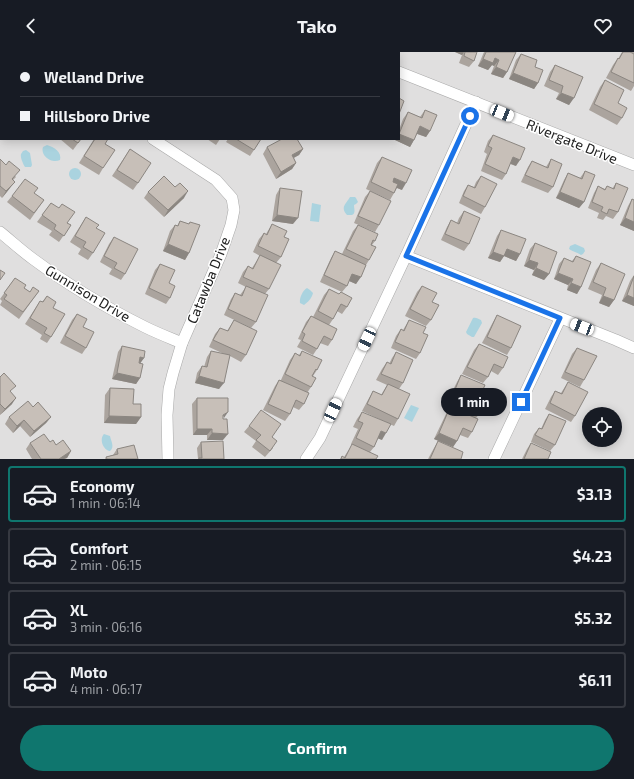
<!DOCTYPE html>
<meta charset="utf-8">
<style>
body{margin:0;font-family:"Exo 2",sans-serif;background:#242831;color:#f1f3f6;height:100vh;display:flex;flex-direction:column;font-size:15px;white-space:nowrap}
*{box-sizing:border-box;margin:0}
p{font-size:13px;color:#9ea1a6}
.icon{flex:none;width:22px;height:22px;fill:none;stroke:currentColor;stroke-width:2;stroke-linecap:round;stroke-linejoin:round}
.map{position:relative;height:407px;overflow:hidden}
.details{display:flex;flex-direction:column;background:#171b24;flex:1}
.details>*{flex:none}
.hud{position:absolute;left:0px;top:0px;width:400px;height:88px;box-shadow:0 2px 10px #0003;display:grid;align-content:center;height:88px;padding:0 20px;background:#171b24}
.fabs{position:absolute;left:582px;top:355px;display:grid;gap:8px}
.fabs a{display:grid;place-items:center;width:40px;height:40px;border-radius:50%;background:#171b24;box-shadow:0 2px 10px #0003;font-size:20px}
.end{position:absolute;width:18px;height:18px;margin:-9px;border:5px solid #1a73e8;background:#fff;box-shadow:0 0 0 2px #fff}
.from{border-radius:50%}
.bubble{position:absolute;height:28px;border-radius:14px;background:#171b24;box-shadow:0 2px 10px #0003;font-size:13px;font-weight:700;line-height:28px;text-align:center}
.car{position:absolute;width:12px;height:24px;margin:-12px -6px;border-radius:5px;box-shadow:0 0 3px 1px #0007;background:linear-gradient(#fff 24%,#345 0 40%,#fff 0 76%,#345 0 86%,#fff 0)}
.hud b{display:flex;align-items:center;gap:14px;height:38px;font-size:15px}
.hud b+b{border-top:1px solid #363941}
.hud i{width:10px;height:10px;background:#f1f3f6}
ul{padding:7px 0 0;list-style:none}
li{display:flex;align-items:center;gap:12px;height:56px;margin:0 8px 6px;padding:0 12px;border:2px solid #363941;border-radius:4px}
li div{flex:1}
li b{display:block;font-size:15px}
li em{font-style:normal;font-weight:700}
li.active{border-color:#0f766e}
li>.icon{width:36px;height:36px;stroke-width:1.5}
.button{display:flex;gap:8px;margin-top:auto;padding:8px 20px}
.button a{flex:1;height:46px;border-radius:24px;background:#0f766e;color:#fff;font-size:16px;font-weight:700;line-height:46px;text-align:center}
header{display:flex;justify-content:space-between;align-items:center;height:52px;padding:0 20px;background:#171b24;font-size:18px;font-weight:700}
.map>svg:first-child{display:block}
</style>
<header><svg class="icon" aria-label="back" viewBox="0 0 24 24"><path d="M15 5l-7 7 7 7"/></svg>Tako<svg class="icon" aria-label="heart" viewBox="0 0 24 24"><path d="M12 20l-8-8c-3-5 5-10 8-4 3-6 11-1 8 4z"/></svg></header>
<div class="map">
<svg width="634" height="407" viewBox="0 0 634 407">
<rect width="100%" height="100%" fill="#f2efe9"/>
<!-- residential -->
<path fill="#e0dfdf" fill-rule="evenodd" d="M0,0H634V407H0ZM1,1H399V87H1ZM589,362H615V388H589Z"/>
<!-- water -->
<g fill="#aad3df">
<path d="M47,93C54,95 62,100 60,108C52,112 40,104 43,95Z"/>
<path d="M26,98L30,101L32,113L31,115H25C23,112 20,105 21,102L23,99Z"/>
<circle cx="75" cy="122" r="6"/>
<path d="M350,145H355L356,146L358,150L356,152L354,153C354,157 356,161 352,163H347C340,155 346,152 350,145Z"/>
<path d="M312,151L321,153L319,170L310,169Z"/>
<path d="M575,192L584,196L585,199L583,202L581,203C577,200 573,200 569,197L570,194Z"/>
<path d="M307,236L310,238L313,241C312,246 308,250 304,253L300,251C299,246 303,238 307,236Z"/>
<path d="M473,266C476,265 478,267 481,268L482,271L474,285H472L467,282L466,280Z"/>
<path d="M411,353L419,356L412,370L404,366Z"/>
<path d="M104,382L110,384C111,389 115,395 110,399C103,398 99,387 104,382Z"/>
</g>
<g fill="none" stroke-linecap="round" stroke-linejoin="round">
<defs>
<g id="street">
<path d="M47,0L48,1"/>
<path d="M350,0L353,1"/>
<path d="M399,20L634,113"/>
<path d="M153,87L216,128L232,146L234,158L231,173L221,202L182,291L173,321L169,337L167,363L168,407"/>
<path d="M0,180C11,189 22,199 33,207C68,233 107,256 145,275C157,281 170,286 182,291"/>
<path d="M406,204L616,288L634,296"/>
<path d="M306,407L320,386L406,204L476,50"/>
<path d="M494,407L560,267"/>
</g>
</defs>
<!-- street casing -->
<use href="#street" stroke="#a9a9a9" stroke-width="12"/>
<!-- street -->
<use href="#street" stroke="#fff" stroke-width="11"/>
</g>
<!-- wall -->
<g fill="#aba49e">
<path d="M86,0H101V1H87Z"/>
<path d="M455,0H477L474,9L469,15L459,11L462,3Z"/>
<path d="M484,0H516L507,20L503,26L491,22L494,14L492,13L488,18L478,14Z"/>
<path d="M622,0H634V34L631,39L606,26L613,13L618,6V7Z"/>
<path d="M521,2L538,31L534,37L509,27L516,8Z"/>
<path d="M555,13L583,25L569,53L556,47L559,41L544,34L550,20Z"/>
<path d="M1,26V39L0,38V27Z"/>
<path d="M605,28L618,51L622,66L617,73L589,58L600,35Z"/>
<path d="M425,58L430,79L426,85L417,82L410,95L395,88V87H399V78L403,67L408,60L420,65Z"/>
<path d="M493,83L516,114L510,112L506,122L502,128L481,119L487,102L484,100L488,89Z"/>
<path d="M60,87H81L73,98Z"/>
<path d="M94,87L105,92L103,116L99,123L79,111Z"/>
<path d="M207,87H220L216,93Z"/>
<path d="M228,87H261L250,104L226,90Z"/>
<path d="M267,95L303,97L299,103L294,106L296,111L292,117L276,127L263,102Z"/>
<path d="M130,97L138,131L133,138L112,124Z"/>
<path d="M382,105L402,138L397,136L394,141L390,148L366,137L377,111Z"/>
<path d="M0,107L16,125L13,128L10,136L2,146L0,144Z"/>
<path d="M551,107L553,135L548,141L521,130L528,115L532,109L546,115Z"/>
<path d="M585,119L584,150L579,156L556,146L564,128L568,121L580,126Z"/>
<path d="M481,124L485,155L481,162L459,151L464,139L468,133L474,135L476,130Z"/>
<path d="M616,131L618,160L613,167L606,164L603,168L597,166L599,161L588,156L594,141L598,134L605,137L607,134L612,137Z"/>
<path d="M280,136L293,172L272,169L276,143Z"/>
<path d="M370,139L379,173L375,180L354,171L365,145Z"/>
<path d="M148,140L184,146L164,165L144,146Z"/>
<path d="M12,144L44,148L30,168L7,150Z"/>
<path d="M632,147L634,148V179L620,173L628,154Z"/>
<path d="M51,151L67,171L71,173L59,190L49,183L52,179L37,170Z"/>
<path d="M464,159L469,192L464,199L441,188L447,175L451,168L457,171L459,166Z"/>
<path d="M86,165L96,176L93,201L88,208L78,202L81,197L70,190Z"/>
<path d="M180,169L189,172L190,170L189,201L185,208L163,199L170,179L175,173L177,174Z"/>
<path d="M272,172L284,185L281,205L276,211L269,237L265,242L256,270L251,276L224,263L231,247L235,241L240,243L246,235L238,231L243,220L248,214L252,216L260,204L253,200L259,187L264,181L266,182Z"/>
<path d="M358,173L375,189L372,193L369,208L366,213L356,232L349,229L347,234L342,240L320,230L331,206L335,199L342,202L353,179Z"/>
<path d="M501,178L520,202L516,209L504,204L500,210L488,206L497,184Z"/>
<path d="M114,185L125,222L121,228L109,222L112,217L100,210L109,192Z"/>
<path d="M535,191L549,222L544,228L532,223L534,218L524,214L530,197Z"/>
<path d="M576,204L581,235L577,242L567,238L568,233L554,227L559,212L564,206L572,209Z"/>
<path d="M601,211L614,248L609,255L599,251L602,243L588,237L596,218Z"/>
<path d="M160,212L169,231L170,246L166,252L145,242L155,218Z"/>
<path d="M634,223V254L622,249L630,229Z"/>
<path d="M15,226L24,236L30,240L39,239L19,267L0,253L2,249L0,247Z"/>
<path d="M422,234L432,250L431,268L426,274L405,264L417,240Z"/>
<path d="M329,237L339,242L341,240L347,255L342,262L337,259L333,267L329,273L332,288L328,294L320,291L317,297L313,303L297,295L301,288L298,287L306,270L311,264L313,265L324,243Z"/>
<path d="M47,244L53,256L51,285L47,291L40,287L42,283L25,272L40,249L42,250Z"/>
<path d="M77,262L83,275L86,296L82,302L60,291L72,268Z"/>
<path d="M497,263L511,296L507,303L482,291L493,270Z"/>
<path d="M234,268L246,303L241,310L230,304L219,337L195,331L197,321L202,314L204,315L207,305L211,299L224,302L209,295L215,282L220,276L227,279Z"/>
<path d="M409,268L423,281L420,301L416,307L391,296L396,284L401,277L403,278Z"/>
<path d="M479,292L503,316L498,323L491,319L488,325L483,331L462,322L474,298Z"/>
<path d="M122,294L144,306L140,311V326L136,332L112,327L118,300Z"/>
<path d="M577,296L584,328L580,335L561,326L572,302Z"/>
<path d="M302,299L317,318L313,324L311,335L307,341L304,352L299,358L293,355L290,362L285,369L263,358L275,334L279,328H281L290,308L295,301L299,303Z"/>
<path d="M396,300L403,331L399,337L398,367L394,374L362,359L369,346L373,339L381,343L387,333L376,328L382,317L387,310L389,312L392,306Z"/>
<path d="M461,323L477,351L480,361L476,366L472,380L468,386L460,383L457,389L453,395L434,387L446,362L450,355L461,359L464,353L449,346L457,330Z"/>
<path d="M0,325L12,352L0,363Z"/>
<path d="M568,330L575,364L571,370L545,357L551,345L555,339L561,341Z"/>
<path d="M110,336L133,352L141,365L136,372L104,371L105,343Z"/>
<path d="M197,346L223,366V388H207V383H193L192,352Z"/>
<path d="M33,355L51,365L46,371L30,385L20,374L13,381L5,372L9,365Z"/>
<path d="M362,360L382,388L378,386L374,395L370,400L376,407H340L342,404L344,405L352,393L351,392L358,377L353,375L357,367Z"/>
<path d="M549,362L555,393L550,399L531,390L534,382L539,376L541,377L545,368Z"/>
<path d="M249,374L272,385L273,396L265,405L252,395L256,389L244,380Z"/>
<path d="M438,389L461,407H428L434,396Z"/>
<path d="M50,390L71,399L67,406L64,407H32L26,397L30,391Z"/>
<path d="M201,390L224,407H198L197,396Z"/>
<path d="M531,391L548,407H522L527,397Z"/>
<path d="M117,397L138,407H105L106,405L113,403Z"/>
</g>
<!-- shaded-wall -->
<g fill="#8b8681">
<path d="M455,0H464L462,3Z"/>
<path d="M495,6L499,8L494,14L492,13L488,18L478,14L483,7Z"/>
<path d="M496,15L507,20L503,26L491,22Z"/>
<path d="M513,21L538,31L534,37L509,27Z"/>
<path d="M561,41L574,46L569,53L556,47Z"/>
<path d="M420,74L430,79L426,85L415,81Z"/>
<path d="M399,82L414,88L410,95L395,88L396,87H399Z"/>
<path d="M303,97L299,103L287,109L292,103Z"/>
<path d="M513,105L520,108L516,114L509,111Z"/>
<path d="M296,111L292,117L276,127L281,120Z"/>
<path d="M394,126L406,131L402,138L390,133Z"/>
<path d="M15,130L10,136L2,146L6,139Z"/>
<path d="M188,139L184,146L164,165L168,158Z"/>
<path d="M560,140L584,150L579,156L556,146Z"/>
<path d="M277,163L298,166L293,172L272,169Z"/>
<path d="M625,166L634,170V179L620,173Z"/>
<path d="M168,192L189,201L185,208L163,199Z"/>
<path d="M507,197L520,202L516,209L504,204L500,210L488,206L493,200Z"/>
<path d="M529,208L538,211L534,218L524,214Z"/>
<path d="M536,216L549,222L544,228L532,223Z"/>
<path d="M558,221L573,227L568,233L554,227Z"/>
<path d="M352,222L361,225L356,232L347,228Z"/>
<path d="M571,231L581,235L577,242L567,238Z"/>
<path d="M627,243L634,246V254L622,249Z"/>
<path d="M603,244L614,248L609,255L599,251Z"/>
<path d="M140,305L144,306L139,313Z"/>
<path d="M117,321L140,326L136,332L112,327Z"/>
<path d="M199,324L224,331L219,337L195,331Z"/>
<path d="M454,340L468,346L464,353L449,346Z"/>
<path d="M16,346L12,352L0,363L5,357Z"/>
<path d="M228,360L224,366L223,363Z"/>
<path d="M109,364L141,365L136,372L104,371Z"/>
<path d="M51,365L46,371L30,385L34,379Z"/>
<path d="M24,368L20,374L13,381L17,374Z"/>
<path d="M197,377H212L207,383H193Z"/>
<path d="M381,379L386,381L382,388L377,386Z"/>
<path d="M212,381L228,382L223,388H207Z"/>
<path d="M439,381L457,389L453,395L434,387Z"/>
<path d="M71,399L67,406L64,407H59Z"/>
</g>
<!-- building -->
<g fill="#c7bfb8" stroke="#8b8681">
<path d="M0,0H15L14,1H1V13L0,14Z"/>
<path d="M112,0H136L137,1H111Z"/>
<path d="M237,0H258L257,1H236Z"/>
<path d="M260,0H271V1H262Z"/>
<path d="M465,0H477L474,9L464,4Z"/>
<path d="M486,0H516L507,20L496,15L499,8L495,6L493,11L483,7Z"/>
<path d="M623,0H630L634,2V31L611,20L618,6L619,7Z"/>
<path d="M521,2L537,8L535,15L543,18L538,31L513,21Z"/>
<path d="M555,13L583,25L574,46L561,41L563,34L549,28Z"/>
<path d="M605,28L624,38L618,51L627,56L622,66L594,52Z"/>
<path d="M399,46L404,49L399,62Z"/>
<path d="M425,58L437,63L430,79L420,74L414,88L399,82L408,60L422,66Z"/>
<path d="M493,83L525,96L520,108L513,105L506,122L485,112L492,96L488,94Z"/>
<path d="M72,87H81L78,91Z"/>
<path d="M95,87H108L105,92L115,98L103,116L84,104Z"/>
<path d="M236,87H261L254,98Z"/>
<path d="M282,87H297L303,97L292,103L296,111L281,120L267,95Z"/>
<path d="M130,97L151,111L138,131L117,118Z"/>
<path d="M382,105L412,118L406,131L394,126L393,130L398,132L394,141L371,130Z"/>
<path d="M0,107L6,113L9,109L20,118L12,127L15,130L6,139L0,134Z"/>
<path d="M551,107L562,112L553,135L525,123L532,109L548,116Z"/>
<path d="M585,119L595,123L584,150L560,140L568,121L582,127Z"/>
<path d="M164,124L175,135L180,131L188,139L168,158L148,140Z"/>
<path d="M481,124L497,132L485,155L463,144L468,133L475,136Z"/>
<path d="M25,127L38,136L34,141L44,148L34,161L12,144Z"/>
<path d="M616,131L628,136L618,160L609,157L607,162L601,159L603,155L592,150L598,134L605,138L607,134L614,137Z"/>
<path d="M280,136L302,139L298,166L277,163Z"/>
<path d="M370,139L391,149L379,173L358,164Z"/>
<path d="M632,147L634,148V170L625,166Z"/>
<path d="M51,151L59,156L62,152L75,160L67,171L71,173L64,184L54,177L56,173L42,163Z"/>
<path d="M464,159L480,166L469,192L445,182L451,168L459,172Z"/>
<path d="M86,165L99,173L96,176L105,181L93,201L83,195L86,190L75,184Z"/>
<path d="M180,169L189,172L190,170L200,173L189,201L168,192L175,173L178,174Z"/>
<path d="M272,172L287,179L284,185L289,187L281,205L258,194L264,181L267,183Z"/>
<path d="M358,173L378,182L375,189L373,188L371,193L376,195L369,208L346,197Z"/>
<path d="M501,178L526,187L520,202L507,197L504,204L493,200Z"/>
<path d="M114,185L138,197L125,222L114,216L117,211L104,204Z"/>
<path d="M535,191L557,200L549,222L536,216L538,211L529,208Z"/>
<path d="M335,199L366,213L361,225L352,222L347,234L324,223Z"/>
<path d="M260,203L281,213L269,237L243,225L248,214L253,217Z"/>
<path d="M576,204L591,210L581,235L571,231L573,227L558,221L564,206L573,210Z"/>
<path d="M601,211L625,222L614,248L603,244L606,236L593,230Z"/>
<path d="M160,212L175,218L169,231L175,234L170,246L149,236Z"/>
<path d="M0,218L5,221L0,228Z"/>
<path d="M634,224V246L627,243Z"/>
<path d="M15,226L26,233L24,236L30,240L33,235L39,239L23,260L4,247L7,243L4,241Z"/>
<path d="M246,234L268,243L256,270L228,257L235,241L242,244Z"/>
<path d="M422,234L437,241L432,250L439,253L431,268L410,257Z"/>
<path d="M329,237L339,242L341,240L352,246L347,255L341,252L333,267L318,259Z"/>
<path d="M47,244L56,250L53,256L65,262L51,285L44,281L47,276L30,266L40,249L43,250Z"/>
<path d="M77,262L87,267L83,275L94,280L86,296L65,284Z"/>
<path d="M497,263L521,274L511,296L487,285Z"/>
<path d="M311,264L337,277L332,288L324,284L317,297L302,289L305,282L302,280Z"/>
<path d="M234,268L257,279L246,303L213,288L220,276L228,279Z"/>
<path d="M409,268L426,275L423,281L428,283L420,301L395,290L401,277L404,279Z"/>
<path d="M479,292L508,305L503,316L494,312L488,325L467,315Z"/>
<path d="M122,294L145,299L144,306L140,305L139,311L143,312L140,326L117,321Z"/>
<path d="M577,296L597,304L584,328L565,320Z"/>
<path d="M211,299L230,303L224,331L199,324L202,314L207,315Z"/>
<path d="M302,299L322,308L317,318L316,317L312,324L316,326L311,335L285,322L295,301L300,304Z"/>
<path d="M396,300L413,308L403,331L381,322L387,310L391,312Z"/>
<path d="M4,321L16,334L10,339L16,346L5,357L0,352V325Z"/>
<path d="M461,323L485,333L477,351L483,353L480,361L464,355L468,346L454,340Z"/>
<path d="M279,328L309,341L304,352L296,348L290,362L268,352Z"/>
<path d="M568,330L588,340L575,364L550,351L555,339L562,342Z"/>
<path d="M388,332L410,342L398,367L367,352L373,339L382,343Z"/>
<path d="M110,336L134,337L133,352H141V365L109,364Z"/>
<path d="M197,346H228V360L223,363V367H227L228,382L212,381V377H197Z"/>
<path d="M28,349L33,355L38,350L51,365L34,379L24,368L17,374L9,365Z"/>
<path d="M450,355L478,367L472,380L463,376L457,389L439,381Z"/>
<path d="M261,358L281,372L272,385L277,389L270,399L256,388L261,383L249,374Z"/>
<path d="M362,360L391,372L386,381L381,379L374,395L356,386L363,371L358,369Z"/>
<path d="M549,362L566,369L555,393L535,383L539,376L542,377Z"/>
<path d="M44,382L50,390L53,388L56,393L63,388L71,399L59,407H41L30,391Z"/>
<path d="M223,389L224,407H199V406H202L201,390Z"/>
<path d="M438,389L463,400L461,407H430Z"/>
<path d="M531,391L551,400L548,407H524Z"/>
<path d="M352,392L378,404L376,407H341L342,404L345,406Z"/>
<path d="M134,393L138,407H107L106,405L118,402L117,397Z"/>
</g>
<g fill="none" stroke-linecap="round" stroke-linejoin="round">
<!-- route -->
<path stroke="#1a73e8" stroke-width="5" d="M470,64L406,204L560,266L521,350"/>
</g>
<g text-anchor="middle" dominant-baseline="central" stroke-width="3" stroke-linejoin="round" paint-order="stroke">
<!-- street labels -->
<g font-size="14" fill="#222" stroke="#fff">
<text transform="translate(572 89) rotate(22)">Rivergate Drive</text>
<text transform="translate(208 228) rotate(-68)">Catawba Drive</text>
<text transform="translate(88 241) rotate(31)">Gunnison Drive</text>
</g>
</g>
</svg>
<div class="fabs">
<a><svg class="icon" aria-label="locate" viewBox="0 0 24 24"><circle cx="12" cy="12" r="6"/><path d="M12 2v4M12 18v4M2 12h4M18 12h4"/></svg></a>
</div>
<i class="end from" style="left:470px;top:64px"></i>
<i class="end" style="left:521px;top:350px"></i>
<div class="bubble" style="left:441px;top:336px;width:66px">1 min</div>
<i class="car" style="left:502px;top:61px;rotate:112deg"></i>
<i class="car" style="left:582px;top:275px;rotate:291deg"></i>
<i class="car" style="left:367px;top:287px;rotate:205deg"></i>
<i class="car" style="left:333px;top:358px;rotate:25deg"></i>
<div class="hud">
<b><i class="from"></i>Welland Drive</b>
<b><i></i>Hillsboro Drive</b>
</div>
</div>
<section class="details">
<ul>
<li class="active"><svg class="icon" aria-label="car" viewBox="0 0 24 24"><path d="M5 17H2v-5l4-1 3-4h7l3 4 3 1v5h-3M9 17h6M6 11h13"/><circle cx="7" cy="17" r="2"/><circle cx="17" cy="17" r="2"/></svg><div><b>Economy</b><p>1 min · 06:14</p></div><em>$3.13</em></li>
<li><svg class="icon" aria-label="car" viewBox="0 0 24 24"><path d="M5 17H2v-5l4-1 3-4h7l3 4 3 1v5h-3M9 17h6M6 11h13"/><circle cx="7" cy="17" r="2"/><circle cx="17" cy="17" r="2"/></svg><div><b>Comfort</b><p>2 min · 06:15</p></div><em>$4.23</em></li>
<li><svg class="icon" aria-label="car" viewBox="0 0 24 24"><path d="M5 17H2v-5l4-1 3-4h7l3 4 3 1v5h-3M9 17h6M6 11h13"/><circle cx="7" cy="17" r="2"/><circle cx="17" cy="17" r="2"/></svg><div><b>XL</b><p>3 min · 06:16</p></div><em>$5.32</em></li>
<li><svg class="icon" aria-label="car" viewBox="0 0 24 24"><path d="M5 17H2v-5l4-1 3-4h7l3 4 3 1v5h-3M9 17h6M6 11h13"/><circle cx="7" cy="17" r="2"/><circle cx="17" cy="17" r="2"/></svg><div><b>Moto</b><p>4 min · 06:17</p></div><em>$6.11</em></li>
</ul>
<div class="button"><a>Confirm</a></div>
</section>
